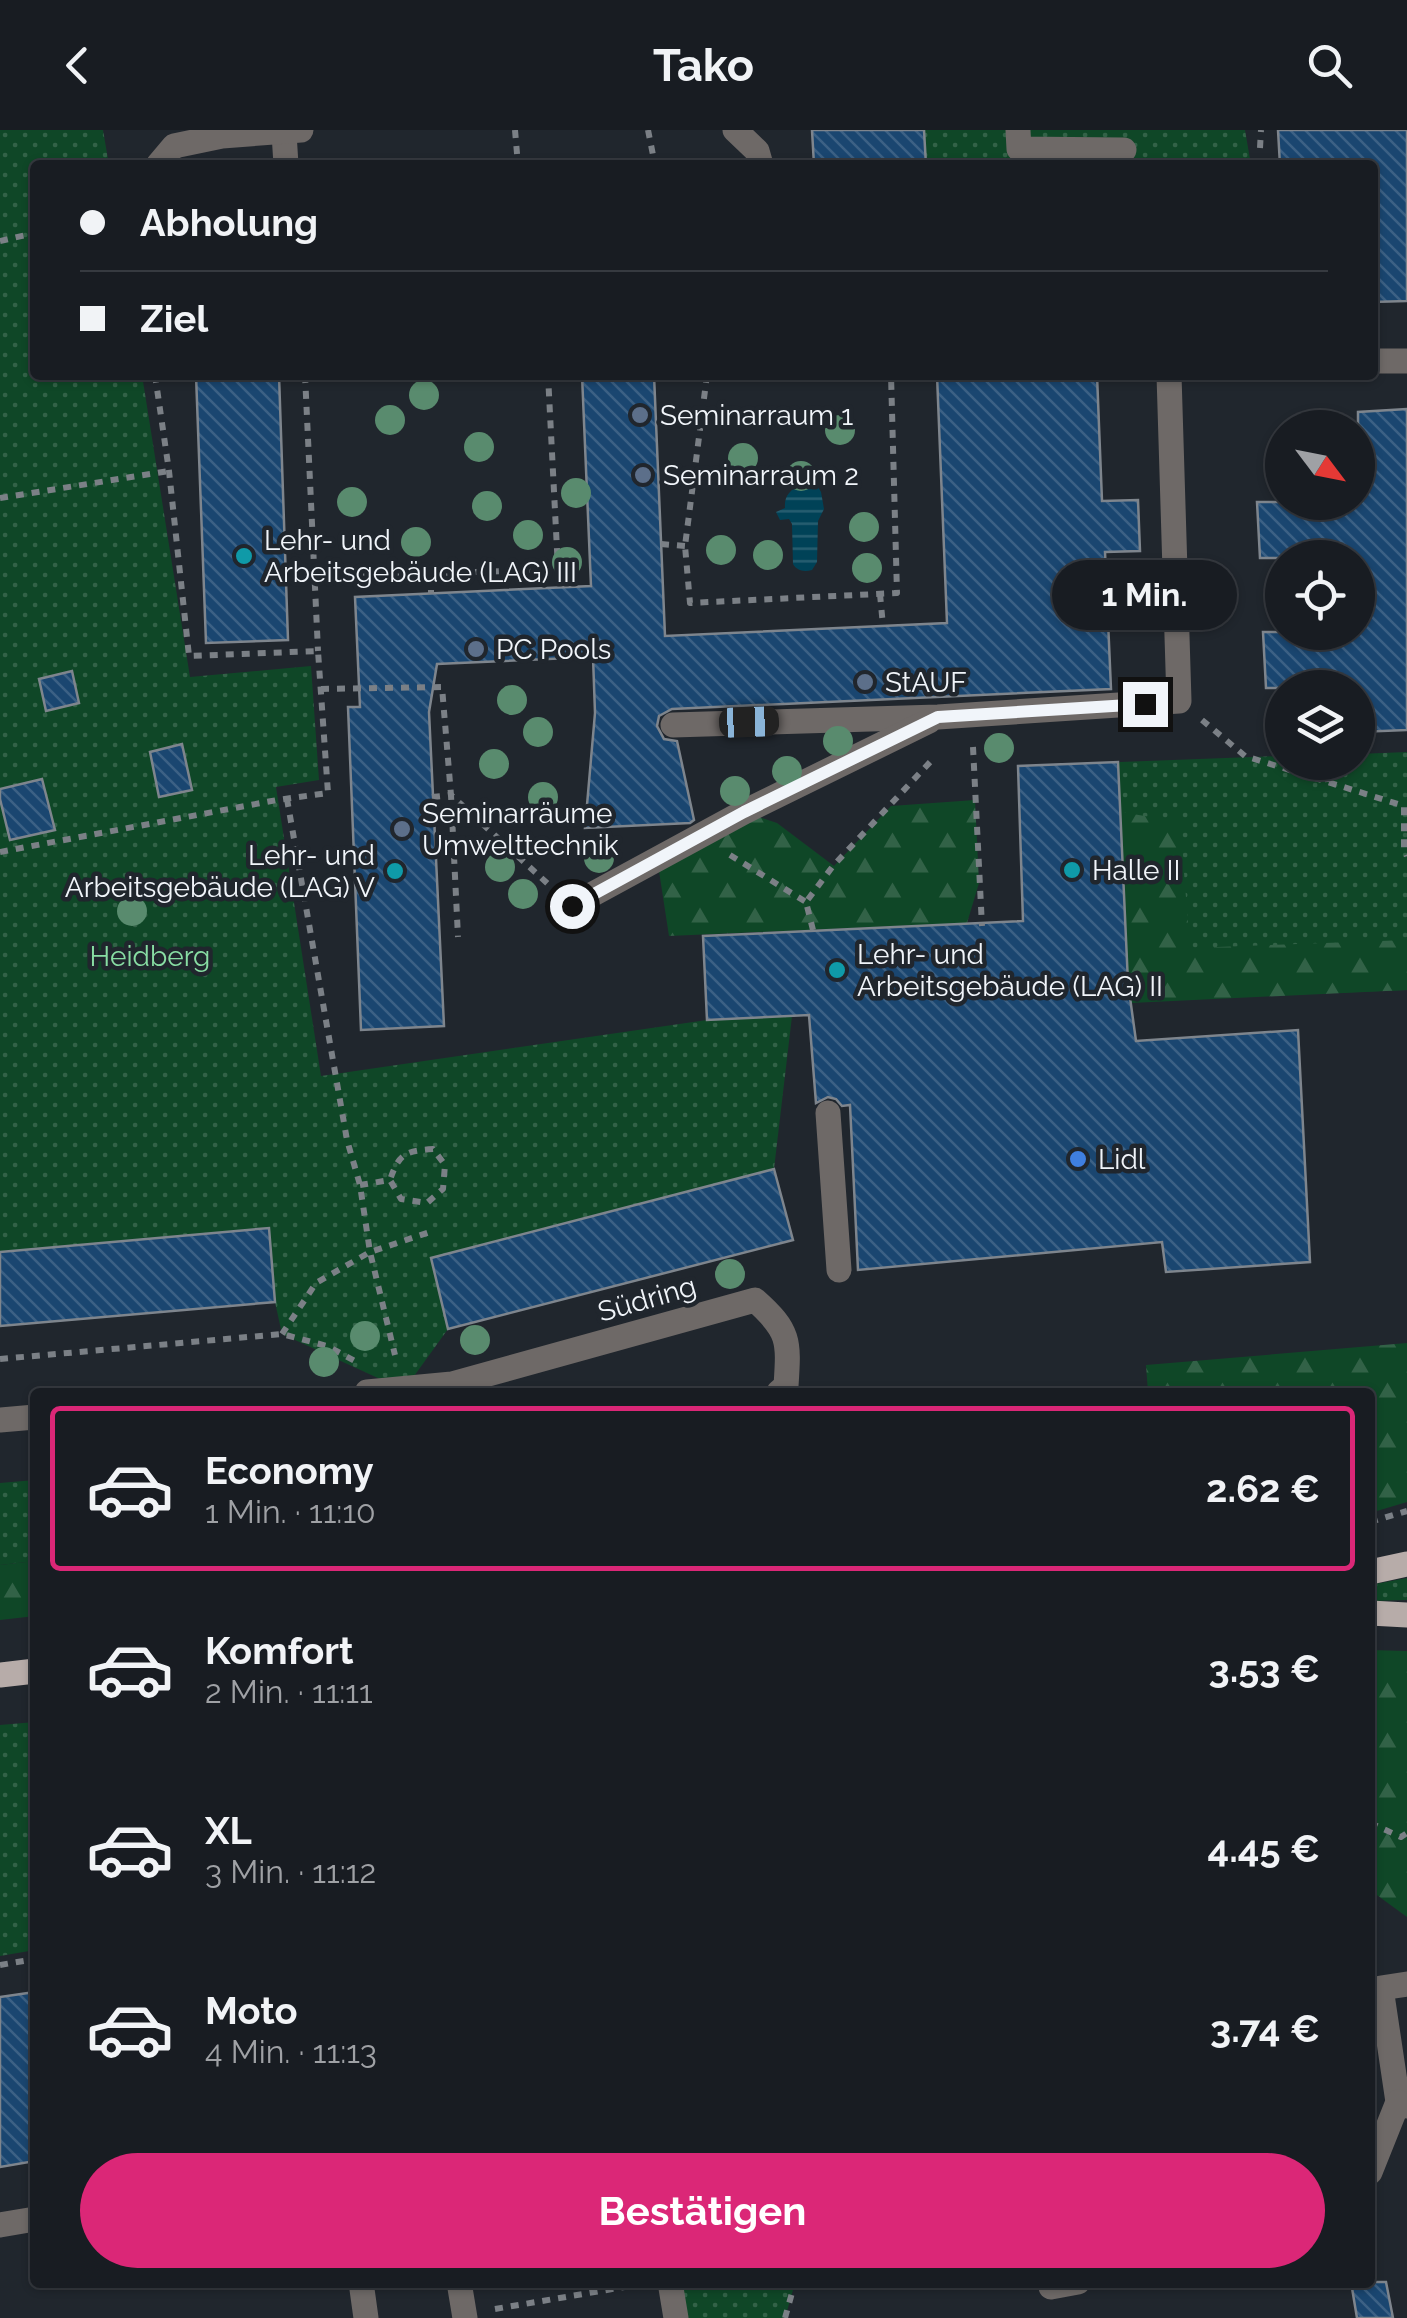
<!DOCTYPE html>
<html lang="de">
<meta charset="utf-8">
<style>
body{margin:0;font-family:Raleway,sans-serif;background:#21252a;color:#f1f3f6;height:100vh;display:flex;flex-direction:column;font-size:38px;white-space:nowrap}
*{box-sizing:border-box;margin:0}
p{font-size:32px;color:#9fa1a5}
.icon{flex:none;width:55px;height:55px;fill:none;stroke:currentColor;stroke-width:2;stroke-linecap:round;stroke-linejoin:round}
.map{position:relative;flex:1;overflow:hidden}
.details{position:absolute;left:30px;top:1258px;width:1345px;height:900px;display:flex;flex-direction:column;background:#181c22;border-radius:10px;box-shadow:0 2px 8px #0004,0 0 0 2px #363a40}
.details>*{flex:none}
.guide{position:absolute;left:30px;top:30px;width:1348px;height:220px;border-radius:10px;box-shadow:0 2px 8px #0004,0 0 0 2px #363a40;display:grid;align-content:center;height:220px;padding:0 50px;background:#181c22}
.needle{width:65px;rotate:122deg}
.controls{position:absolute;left:1265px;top:280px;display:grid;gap:20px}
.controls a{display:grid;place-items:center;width:110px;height:110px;border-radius:50%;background:#181c22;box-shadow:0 2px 8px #0004,0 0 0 2px #363a40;font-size:50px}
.end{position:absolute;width:45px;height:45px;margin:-22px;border:12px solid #f1f5fa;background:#111;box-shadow:0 0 0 5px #111}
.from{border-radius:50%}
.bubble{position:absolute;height:70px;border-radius:35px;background:#181c22;box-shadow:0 2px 8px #0004,0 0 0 2px #363a40;font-size:32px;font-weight:700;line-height:70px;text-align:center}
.car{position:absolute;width:30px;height:60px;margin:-30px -15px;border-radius:12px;box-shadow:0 0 8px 2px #0007;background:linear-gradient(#222 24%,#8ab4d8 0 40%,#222 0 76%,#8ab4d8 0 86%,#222 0)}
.guide b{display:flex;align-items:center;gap:35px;height:95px;font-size:38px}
.guide b+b{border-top:2px solid #363a40}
.guide i{width:25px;height:25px;background:#f1f3f6}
ul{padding:18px 0 0;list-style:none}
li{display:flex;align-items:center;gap:30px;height:165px;margin:0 20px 15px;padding:0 30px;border:5px solid transparent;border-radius:10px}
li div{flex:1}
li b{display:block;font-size:38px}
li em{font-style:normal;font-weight:700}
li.current{border-color:#db2777}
li>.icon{width:90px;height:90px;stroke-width:1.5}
.action{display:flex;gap:20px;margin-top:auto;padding:20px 50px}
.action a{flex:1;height:115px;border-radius:60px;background:#db2777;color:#fff;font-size:40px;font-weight:700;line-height:115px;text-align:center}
header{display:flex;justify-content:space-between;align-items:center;height:130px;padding:0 50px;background:#181c22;font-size:45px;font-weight:700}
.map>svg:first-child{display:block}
</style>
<header><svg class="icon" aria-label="back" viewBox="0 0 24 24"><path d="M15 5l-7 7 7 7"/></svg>Tako<svg class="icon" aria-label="search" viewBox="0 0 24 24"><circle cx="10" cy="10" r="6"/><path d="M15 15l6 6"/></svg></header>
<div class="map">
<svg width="1407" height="2188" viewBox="0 0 1407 2188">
<defs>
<pattern id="grass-dots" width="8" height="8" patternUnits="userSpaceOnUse" patternTransform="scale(2.5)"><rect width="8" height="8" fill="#0f4727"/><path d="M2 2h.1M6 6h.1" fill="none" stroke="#326247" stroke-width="1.8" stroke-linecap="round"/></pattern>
<pattern id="forest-firs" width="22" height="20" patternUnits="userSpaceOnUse" patternTransform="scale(2.5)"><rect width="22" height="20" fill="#0f4727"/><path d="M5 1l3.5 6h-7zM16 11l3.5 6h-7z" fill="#326247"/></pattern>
<pattern id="water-rules" width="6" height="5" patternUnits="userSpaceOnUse" patternTransform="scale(2.5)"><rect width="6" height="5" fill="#004257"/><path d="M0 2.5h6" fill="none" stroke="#265e70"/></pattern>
<pattern id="building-back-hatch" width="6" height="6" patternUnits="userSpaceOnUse" patternTransform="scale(2.5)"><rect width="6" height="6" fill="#1a4670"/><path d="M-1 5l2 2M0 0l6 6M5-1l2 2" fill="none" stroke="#3c6185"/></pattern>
</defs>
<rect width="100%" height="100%" fill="#20262d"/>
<!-- grass -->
<g fill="url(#grass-dots)">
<path d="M0,0H103L109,35H35V245H142L190,547L311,536L319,650L276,657L321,946L707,890L792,886L774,1039L431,1128L448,1199L404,1260L282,1204L275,1172L269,1098L0,1122Z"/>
<path d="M924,0H1245L1251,35H926Z"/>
<path d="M1407,622V860L1128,871L1118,634L1120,632L1282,626V632H1358V624Z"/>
<path d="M35,1350V1431L0,1435V1353Z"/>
<path d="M1407,1448V1470L1370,1471V1455Z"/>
<path d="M35,1592V1820L0,1826V1595Z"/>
<path d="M670,2153H795L785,2188H676Z"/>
</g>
<!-- forest -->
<g fill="url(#forest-firs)">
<path d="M975,670L979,753L967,793L669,806L657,728L744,682L777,693L834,736L891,676Z"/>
<path d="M1121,682L1180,692L1190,818L1407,810V860L1131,873L1128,871Z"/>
<path d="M1407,1213V1372L1370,1383V1262H1148L1146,1235Z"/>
<path d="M35,1431V1486L0,1490V1435Z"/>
<path d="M1370,1520L1407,1521V1787L1370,1760Z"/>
</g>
<!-- water -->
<path fill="url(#water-rules)" d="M801,354L818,357L821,362L824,379L818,391L817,432L812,440C804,442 797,441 793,434L792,394L789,389L780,390L776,382L785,378C784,366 790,360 801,354Z"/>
<!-- building -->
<g fill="url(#building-back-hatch)" stroke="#7e858d" stroke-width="2.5">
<path d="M812,0H924L926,35H814Z"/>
<path d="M1278,0H1407V171L1372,172V35H1280Z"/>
<path d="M196,245H279L288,510L206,513Z"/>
<path d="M582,245H654L665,506L947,493L937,245H1097L1102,371L1138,370L1140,421L1105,422L1111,559L672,579L659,586L657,596L664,609L677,611L694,690L690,693L585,698L595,583L593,527L437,534L429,582L444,896L361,900L348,577H360L355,467L591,456Z"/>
<path d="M1407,279V600L1358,602V558H1266L1263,502H1358V428H1260L1257,372H1358V282Z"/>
<path d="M72,541L79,573L46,581L39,549Z"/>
<path d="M182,614L192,660L159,667L150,622Z"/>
<path d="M1118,632L1128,853L1136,911L1298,900L1310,1132L1166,1142L1162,1112L858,1140L850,975L842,976L836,969L828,967L816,973L809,885L707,890L703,806L1023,791L1018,636Z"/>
<path d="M42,649L55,700L10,710L0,669V659Z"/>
<path d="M774,1039L793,1110L448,1199L431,1128Z"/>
<path d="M269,1098L275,1172L0,1196V1122Z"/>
<path d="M35,1862V2031L0,2037V1867Z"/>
<path d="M1351,2152H1386L1393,2188H1357Z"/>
</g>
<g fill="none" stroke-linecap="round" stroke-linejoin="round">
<!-- path -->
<g stroke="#7b8086" stroke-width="6" stroke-dasharray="8 8" stroke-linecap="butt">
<path d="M515,0L518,35"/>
<path d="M648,0L655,35"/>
<path d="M1260,18L1261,0"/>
<path d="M0,111L35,103"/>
<path d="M305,245L318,521"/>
<path d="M707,245L685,416L690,473L897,463L891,245"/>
<path d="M0,368L169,341"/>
<path d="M661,414L685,416"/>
<path d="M431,444V464"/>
<path d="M315,448L558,439L548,245"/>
<path d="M880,464L883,496"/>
<path d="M321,559L442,557L451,665L548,754"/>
<path d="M1202,590L1245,626L1404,676V718L1407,726"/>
<path d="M973,617L982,796"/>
<path d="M1326,632L1328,652"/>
<path d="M432,667L451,665L458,807"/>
<path d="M287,669L347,1010L360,1055L370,1122L395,1225"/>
<path d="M0,722L277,670L328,663L318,521L189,526L169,341L155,245"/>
<path d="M730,725L806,772"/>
<path d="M813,800L806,772L833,736L932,630"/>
<path d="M360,1055L390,1050L401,1069L427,1073L443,1059L445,1035L433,1019C406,1021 399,1023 390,1050"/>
<path d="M282,1204L316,1153L370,1122L430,1102"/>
<path d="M0,1229L282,1204L327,1216L355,1231"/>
<path d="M1370,1392L1407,1381"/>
<path d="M1370,1693L1401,1707L1407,1703"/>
<path d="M0,1835L35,1829"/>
<path d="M495,2179L636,2155"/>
<path d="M785,2188L795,2152"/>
</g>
<!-- minor -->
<g stroke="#6e6967" stroke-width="25">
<path d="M735,0L757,21L761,35"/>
<path d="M1018,0L1019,19L1124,20"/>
<path d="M284,3L286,35"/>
<path d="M158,35L174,16L222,6L301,0"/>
<path d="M1372,231H1407"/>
<path d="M673,595L938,587L1179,571L1169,245"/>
<path d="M571,776L744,682L929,591"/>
<path d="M828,983L839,1140"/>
<path d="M367,1262L452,1254L755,1170C790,1201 789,1211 786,1256L779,1262"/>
<path d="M0,1290L35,1287"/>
<path d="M1407,1854L1381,1858L1398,1972L1407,1976"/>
<path d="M1370,2042L1398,1972"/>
<path d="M0,2095L35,2089"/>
<path d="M361,2152L366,2188"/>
<path d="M459,2152L465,2188"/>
<path d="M670,2152L676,2188"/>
<path d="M1051,2157L1078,2152"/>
</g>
<!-- major -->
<g stroke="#b7aca9" stroke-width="25">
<path d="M1370,1442L1407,1434"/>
<path d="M1370,1483L1407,1485"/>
<path d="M0,1545L35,1541"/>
</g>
</g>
<!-- trees -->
<g fill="#598b6e">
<circle cx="424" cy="265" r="15"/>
<circle cx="390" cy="290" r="15"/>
<circle cx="840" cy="300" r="15"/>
<circle cx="479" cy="317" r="15"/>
<circle cx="743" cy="328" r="15"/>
<circle cx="801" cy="346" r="15"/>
<circle cx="576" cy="363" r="15"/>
<circle cx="352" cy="372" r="15"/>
<circle cx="487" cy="376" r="15"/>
<circle cx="864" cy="397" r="15"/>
<circle cx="528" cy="405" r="15"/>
<circle cx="416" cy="412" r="15"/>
<circle cx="721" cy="420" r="15"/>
<circle cx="768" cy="425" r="15"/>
<circle cx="567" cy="432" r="15"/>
<circle cx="867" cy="438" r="15"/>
<circle cx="512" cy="570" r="15"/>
<circle cx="538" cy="602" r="15"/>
<circle cx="838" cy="611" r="15"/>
<circle cx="999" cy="618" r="15"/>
<circle cx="494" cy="634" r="15"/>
<circle cx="787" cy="641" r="15"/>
<circle cx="735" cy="661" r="15"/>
<circle cx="543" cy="667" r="15"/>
<circle cx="599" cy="728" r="15"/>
<circle cx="500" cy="737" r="15"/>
<circle cx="523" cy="764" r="15"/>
<circle cx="132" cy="781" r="15"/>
<circle cx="730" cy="1144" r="15"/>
<circle cx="365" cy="1206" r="15"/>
<circle cx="475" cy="1210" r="15"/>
<circle cx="324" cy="1232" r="15"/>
</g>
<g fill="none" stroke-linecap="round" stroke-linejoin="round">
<!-- route -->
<path stroke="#f1f5fa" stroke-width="12" d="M572,776L744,682L938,587L1145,574"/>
</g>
<!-- markers -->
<g fill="#5c6f8a" stroke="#20262d" stroke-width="4">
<circle cx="640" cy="285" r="10"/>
<circle cx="643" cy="345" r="10"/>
<circle cx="476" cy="519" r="10"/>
<circle cx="865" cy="552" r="10"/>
<circle cx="402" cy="699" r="10"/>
</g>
<g fill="#0f9aa8" stroke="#20262d" stroke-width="4">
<circle cx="244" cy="426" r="10"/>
<circle cx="1072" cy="740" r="10"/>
<circle cx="395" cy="741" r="10"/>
<circle cx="837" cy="840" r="10"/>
</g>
<circle fill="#3f7fe0" stroke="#20262d" stroke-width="4" cx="1078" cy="1029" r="10"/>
<g text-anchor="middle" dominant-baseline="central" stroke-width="9" stroke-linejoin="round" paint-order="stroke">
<!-- poi labels -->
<g font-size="28" fill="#f1f5fa" stroke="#20262d" text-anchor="start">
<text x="660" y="285">Seminarraum 1</text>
<text x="663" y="345">Seminarraum 2</text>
<text x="264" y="410">Lehr- und<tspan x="264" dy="32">Arbeitsgebäude (LAG) III</tspan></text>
<text x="496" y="519">PC Pools</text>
<text x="885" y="552">StAUF</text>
<text x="422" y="683">Seminarräume<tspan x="422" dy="32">Umwelttechnik</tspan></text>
<text x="375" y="725" text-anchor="end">Lehr- und<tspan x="375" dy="32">Arbeitsgebäude (LAG) V</tspan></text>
<text x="1092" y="740">Halle II</text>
<text x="857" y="824">Lehr- und<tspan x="857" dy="32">Arbeitsgebäude (LAG) II</tspan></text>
<text x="1098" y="1029">Lidl</text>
</g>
<!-- park labels -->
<g font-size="28" fill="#88dda3" stroke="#20262d">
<text x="150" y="826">Heidberg</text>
</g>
<!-- street labels -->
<g font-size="28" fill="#f1f5fa" stroke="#20262d">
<text transform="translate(647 1169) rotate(-16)">Südring</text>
</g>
</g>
</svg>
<div class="controls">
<a><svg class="needle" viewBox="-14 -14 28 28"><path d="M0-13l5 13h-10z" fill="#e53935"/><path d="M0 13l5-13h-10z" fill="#9fa1a5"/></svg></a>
<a><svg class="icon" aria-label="locate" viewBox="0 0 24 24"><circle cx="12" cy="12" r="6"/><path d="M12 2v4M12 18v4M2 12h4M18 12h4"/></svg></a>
<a><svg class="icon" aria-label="layers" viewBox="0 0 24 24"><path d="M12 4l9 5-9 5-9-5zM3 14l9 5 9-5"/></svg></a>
</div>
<i class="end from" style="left:572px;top:776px"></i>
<i class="end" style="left:1145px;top:574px"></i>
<div class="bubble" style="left:1052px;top:430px;width:185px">1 Min.</div>
<i class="car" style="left:749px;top:592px;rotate:88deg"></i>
<div class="guide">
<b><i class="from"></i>Abholung</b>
<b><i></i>Ziel</b>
</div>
<section class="details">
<ul>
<li class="current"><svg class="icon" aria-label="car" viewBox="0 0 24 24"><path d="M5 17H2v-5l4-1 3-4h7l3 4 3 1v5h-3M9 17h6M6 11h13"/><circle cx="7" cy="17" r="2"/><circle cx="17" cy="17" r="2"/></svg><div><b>Economy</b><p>1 Min. · 11:10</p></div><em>2.62 €</em></li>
<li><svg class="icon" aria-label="car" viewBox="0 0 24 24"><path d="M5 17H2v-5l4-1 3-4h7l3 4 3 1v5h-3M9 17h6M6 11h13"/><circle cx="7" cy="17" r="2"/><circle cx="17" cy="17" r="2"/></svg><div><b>Komfort</b><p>2 Min. · 11:11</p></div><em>3.53 €</em></li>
<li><svg class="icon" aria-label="car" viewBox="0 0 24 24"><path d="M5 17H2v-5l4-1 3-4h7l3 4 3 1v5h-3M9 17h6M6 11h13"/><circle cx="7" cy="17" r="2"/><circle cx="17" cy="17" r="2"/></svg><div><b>XL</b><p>3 Min. · 11:12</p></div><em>4.45 €</em></li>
<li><svg class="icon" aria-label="car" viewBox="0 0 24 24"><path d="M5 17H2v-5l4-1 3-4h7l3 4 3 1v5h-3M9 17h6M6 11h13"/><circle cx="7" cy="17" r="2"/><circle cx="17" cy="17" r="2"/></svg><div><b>Moto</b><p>4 Min. · 11:13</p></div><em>3.74 €</em></li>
</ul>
<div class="action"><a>Bestätigen</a></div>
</section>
</div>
